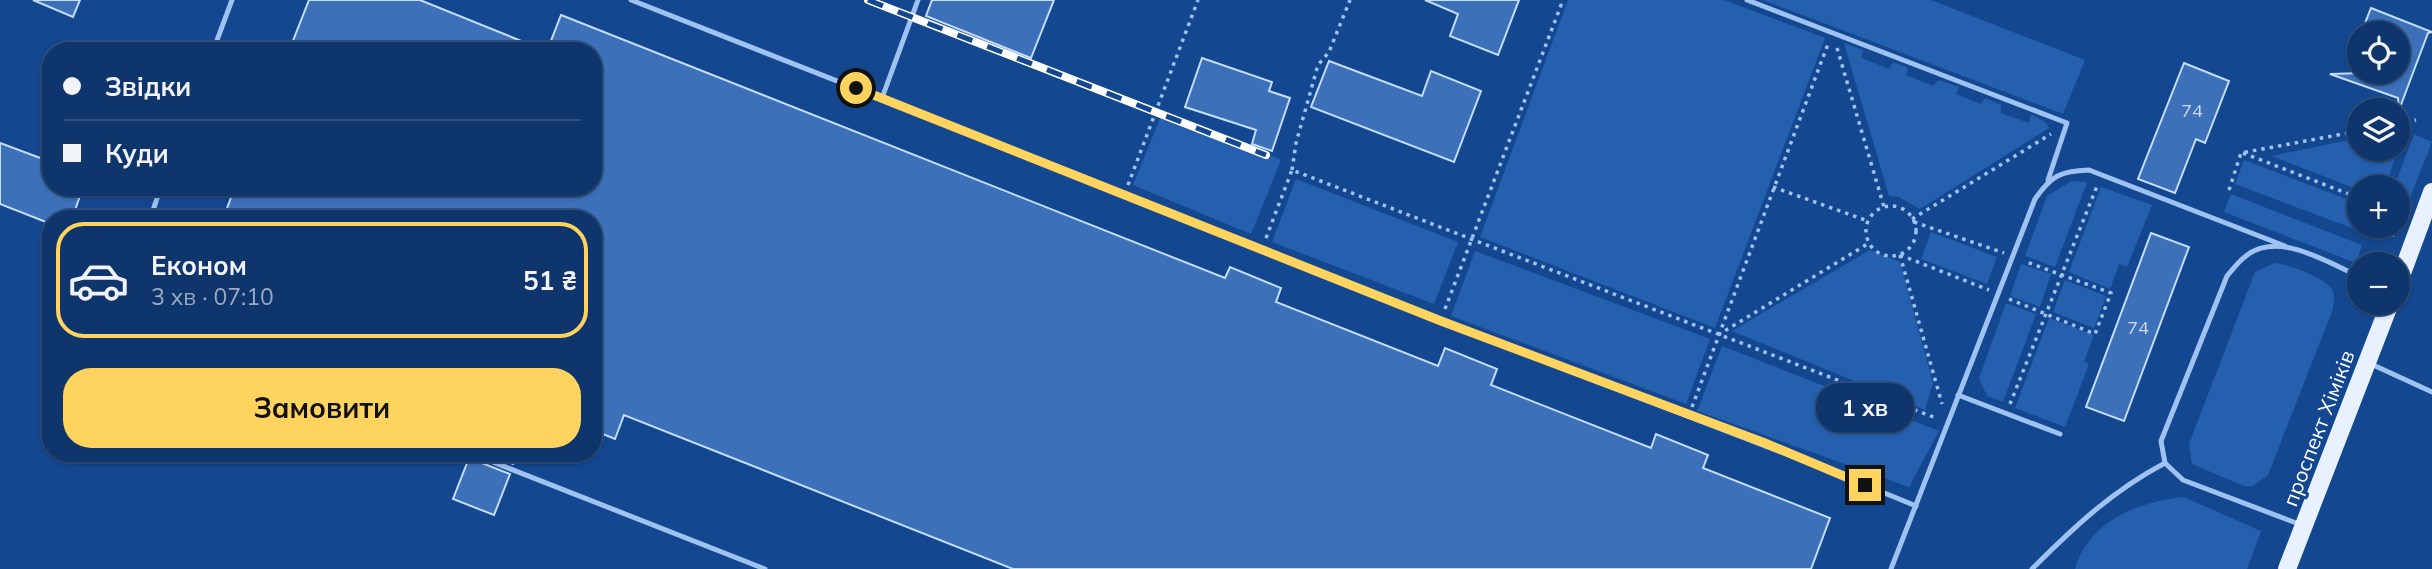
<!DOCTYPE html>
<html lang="uk">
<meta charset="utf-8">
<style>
body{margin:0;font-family:Mulish,sans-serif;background:#1c4074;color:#f1f3f6;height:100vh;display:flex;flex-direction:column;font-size:26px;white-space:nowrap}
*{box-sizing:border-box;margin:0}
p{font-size:23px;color:#9babc2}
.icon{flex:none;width:38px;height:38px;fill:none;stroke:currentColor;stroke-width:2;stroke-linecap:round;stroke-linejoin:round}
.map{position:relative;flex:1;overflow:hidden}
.panel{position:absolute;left:42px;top:210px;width:560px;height:252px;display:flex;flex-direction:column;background:#0e356c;border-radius:28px;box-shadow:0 2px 5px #0004,0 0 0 2px #2e507f}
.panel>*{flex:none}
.hud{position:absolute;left:42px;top:42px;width:560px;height:154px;border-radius:28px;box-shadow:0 2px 5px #0004,0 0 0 2px #2e507f;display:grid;align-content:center;height:154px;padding:0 21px;background:#0e356c}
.fabs{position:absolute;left:2347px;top:21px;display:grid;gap:14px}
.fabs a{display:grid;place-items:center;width:63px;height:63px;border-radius:50%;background:#0e356c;box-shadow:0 2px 5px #0004,0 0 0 2px #2e507f;font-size:35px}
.end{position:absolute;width:32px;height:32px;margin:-16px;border:9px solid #ffd45e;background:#111;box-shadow:0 0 0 4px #111}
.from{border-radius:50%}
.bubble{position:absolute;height:49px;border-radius:24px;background:#0e356c;box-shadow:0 2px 5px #0004,0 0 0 2px #2e507f;font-size:23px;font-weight:700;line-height:49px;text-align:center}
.hud b{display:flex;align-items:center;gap:24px;height:66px;font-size:26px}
.hud b+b{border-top:2px solid #2e507f}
.hud i{width:18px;height:18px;background:#f1f3f6}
ul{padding:12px 0 0;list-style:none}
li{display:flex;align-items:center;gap:21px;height:116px;margin:0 14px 10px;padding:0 7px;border:4px solid transparent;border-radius:28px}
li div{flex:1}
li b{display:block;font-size:26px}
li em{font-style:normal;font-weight:700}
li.selected{border-color:#ffd45e}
li>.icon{width:63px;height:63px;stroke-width:1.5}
.button{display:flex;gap:14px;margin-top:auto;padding:14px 21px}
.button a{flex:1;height:80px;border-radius:28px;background:#ffd45e;color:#111;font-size:28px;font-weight:700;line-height:80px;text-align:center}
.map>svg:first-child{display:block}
</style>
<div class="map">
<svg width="2432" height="569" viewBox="0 0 2432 569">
<rect width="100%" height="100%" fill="#134790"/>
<!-- green -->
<g fill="#2560af">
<path d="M1568,0H1724L1825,38L1715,328L1480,237Z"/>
<path d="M1763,0H1931L2085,60L2063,114Z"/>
<path d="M1844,43L1863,50L1862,58L1889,69L1893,62L1908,68L1906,75L1933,86L1938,80L1959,87L1956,94L1981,104L1985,98L2001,105V113L2029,123L2031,114L2045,122L2049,128L1920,209L1899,197L1889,196Z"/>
<path d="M1163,111L1281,160L1251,234L1133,185Z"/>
<path d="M2406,128L2385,187H2359V190L2272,156L2359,138V149H2398V130Z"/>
<path d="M2414,134L2432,142L2404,213L2398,211V187H2394Z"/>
<path d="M2244,160L2359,204V226H2371L2368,234L2235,184Z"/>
<path d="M1296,179L1458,242L1434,304L1272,242Z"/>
<path d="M2072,181L2087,182L2055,267L2025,256L2047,196Z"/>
<path d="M2101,187L2152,205L2127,267L2119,264L2110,289L2069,272Z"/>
<path d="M2231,194L2362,245L2356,263L2224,212Z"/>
<path d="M1931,232L1997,257L1987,284L1921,259Z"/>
<path d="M1870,250L1900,262L1933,383L1925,410L1732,331Z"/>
<path d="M1475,251L1710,339L1686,404L1451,316Z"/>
<path d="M2274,263C2287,264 2329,278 2333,292C2335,296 2333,304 2333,309L2268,475L2253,486H2244L2192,464L2189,444L2255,272Z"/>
<path d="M2021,264L2051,274L2040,307L2010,296Z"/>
<path d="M2065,280L2106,296L2094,328L2053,312Z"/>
<path d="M2006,303L2036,314L2003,402L1987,396L1979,378Z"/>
<path d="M2049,318L2094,335L2084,362L2089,364L2065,427L2015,408Z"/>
<path d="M1722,346L1939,431L1909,487L1697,411Z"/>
<path d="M2184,497L2261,531L2247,569H2075C2089,521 2137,502 2184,497Z"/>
</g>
<!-- building -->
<g fill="#3c70b9" stroke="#c5ddfc" stroke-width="2">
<path d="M33,0H80L73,17Z"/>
<path d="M309,0H420L546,51H289Z"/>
<path d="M932,0H1054L1031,58L926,16Z"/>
<path d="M1425,0H1519L1498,55L1450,36L1458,14Z"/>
<path d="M2371,8L2432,32L2428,33L2399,110L2398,98L2330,74L2398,72V33H2361Z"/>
<path d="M561,15L1225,278L1230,267L1281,288L1276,302L1438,366L1445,348L1497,369L1491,385L1651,448L1656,434L1708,455L1703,468L1830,518L1811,569H1013L624,415L615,439L593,430V219H223L235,187H593V51H547Z"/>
<path d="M1202,58L1272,82L1269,91L1290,98L1272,151L1252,144L1256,130L1185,107Z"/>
<path d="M1329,61L1422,96L1431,71L1481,91L1454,162L1311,107Z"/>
<path d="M2184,63L2229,81L2205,143L2196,139L2175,193L2138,179Z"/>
<path d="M0,143L51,162V187H83L72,219H51V224L0,204Z"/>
<path d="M2151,233L2189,247L2124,421L2086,407Z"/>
<path d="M485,453H518L513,464Z"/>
<path d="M469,458L510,474L494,515L453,499Z"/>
</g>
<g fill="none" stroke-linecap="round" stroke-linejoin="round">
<!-- path -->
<g stroke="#9ec2f1" stroke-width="3.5" stroke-dasharray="3.5 5" stroke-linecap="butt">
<path d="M1837,48L1884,207"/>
<path d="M2398,124L2416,120"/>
<path d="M2243,153L2359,198"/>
<path d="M1292,170L1296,143L1318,65L1329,52L1350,0"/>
<path d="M1128,185L1198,0"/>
<path d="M1773,187L1868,221"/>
<path d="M2229,190L2241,153L2359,131"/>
<circle cx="1891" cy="231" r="25"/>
<path d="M1912,219L2051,134"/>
<path d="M1914,222L2004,253"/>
<path d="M2375,229L2396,236"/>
<path d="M1266,238L1292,170L1936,418"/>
<path d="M1900,255L1989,290"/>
<path d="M1900,255L1942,404"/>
<path d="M2009,299L2095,334L2111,293L2024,261"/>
<path d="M1445,309L1563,0"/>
<path d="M1718,335L1869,243"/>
<path d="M2010,404L2097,186"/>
<path d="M1692,407L1828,44"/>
</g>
<!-- lane -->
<g stroke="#9ec2f1" stroke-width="5">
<path d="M631,0C900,105 1169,212 1437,319C1596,383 1757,440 1916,506"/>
<path d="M1747,0L2067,123L2048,180"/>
<path d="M213,51L232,0"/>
<path d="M882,98L918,0"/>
<path d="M150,219L161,187"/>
<path d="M2371,364L2432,392"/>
<path d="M1958,395L2060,434"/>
<path d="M470,453L765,569"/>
<path d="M2299,524L2183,480L2165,463L2161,441L2227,276C2233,269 2239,261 2246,256C2278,230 2328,263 2359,276"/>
<path d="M1891,569L2035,199C2051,176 2060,171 2089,170L2285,246"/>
<path d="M2032,569C2074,527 2112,491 2165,463"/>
</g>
<!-- primary -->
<g stroke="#e8f1ff" stroke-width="18">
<path d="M2398,284L2432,192"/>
<path d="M2287,569L2390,303"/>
</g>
<defs>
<path id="rail" d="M868,0L1266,155"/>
</defs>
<!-- rail casing -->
<use href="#rail" stroke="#fff" stroke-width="8"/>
<!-- rail -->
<use href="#rail" stroke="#134790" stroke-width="5" stroke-dasharray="16" stroke-linecap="butt"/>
</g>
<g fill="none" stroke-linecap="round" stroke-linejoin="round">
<!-- route -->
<path stroke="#ffd45e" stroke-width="9" d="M856,88L1441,321L1765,443L1865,485"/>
</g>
<g text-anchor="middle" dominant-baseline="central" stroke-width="6" stroke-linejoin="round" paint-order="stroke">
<!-- number labels -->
<g font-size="18" fill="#cedbee">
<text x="2192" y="110">74</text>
<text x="2138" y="327">74</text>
</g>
<!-- street labels -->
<g font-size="21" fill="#fff" stroke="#134790">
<text transform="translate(2318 428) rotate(-69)">проспект Хіміків</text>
</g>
</g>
</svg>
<div class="fabs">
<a><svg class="icon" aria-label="locate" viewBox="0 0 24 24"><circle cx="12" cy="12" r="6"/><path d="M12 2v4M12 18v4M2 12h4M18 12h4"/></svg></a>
<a><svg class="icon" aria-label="layers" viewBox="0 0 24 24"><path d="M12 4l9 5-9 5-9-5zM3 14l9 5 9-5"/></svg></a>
<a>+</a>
<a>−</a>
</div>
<i class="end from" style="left:856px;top:88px"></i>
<i class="end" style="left:1865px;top:485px"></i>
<div class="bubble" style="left:1816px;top:383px;width:98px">1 хв</div>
<div class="hud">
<b><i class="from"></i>Звідки</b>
<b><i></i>Куди</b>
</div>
<section class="panel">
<ul>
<li class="selected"><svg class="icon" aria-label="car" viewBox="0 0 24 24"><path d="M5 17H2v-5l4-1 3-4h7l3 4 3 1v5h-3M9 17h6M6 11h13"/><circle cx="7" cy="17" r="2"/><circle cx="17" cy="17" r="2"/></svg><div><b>Економ</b><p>3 хв · 07:10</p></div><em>51 ₴</em></li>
</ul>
<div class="button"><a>Замовити</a></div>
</section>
</div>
